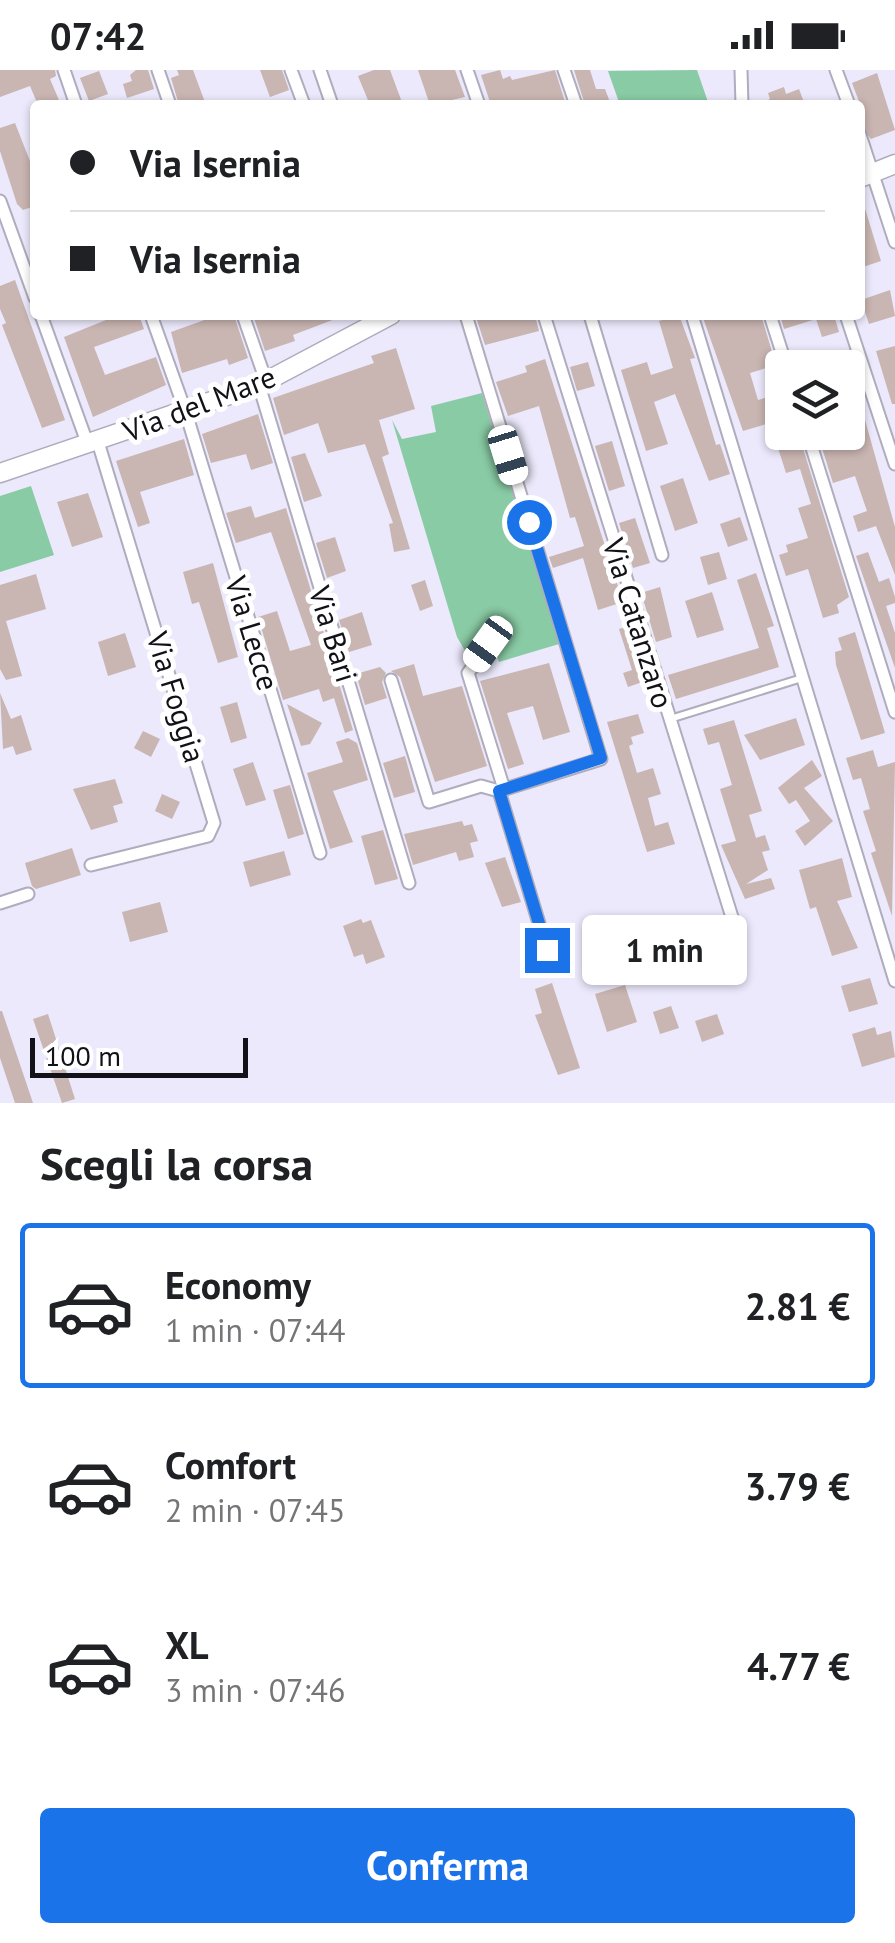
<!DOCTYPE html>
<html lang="it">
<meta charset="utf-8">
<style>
body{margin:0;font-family:"PT Sans",sans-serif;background:#f2f2f2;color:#202124;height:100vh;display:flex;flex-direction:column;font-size:38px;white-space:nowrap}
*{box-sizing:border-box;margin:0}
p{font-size:32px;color:#757577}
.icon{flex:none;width:55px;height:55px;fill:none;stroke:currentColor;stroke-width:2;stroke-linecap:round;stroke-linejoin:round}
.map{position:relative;height:1033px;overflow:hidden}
.details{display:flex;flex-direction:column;background:#fff;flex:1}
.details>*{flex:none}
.banner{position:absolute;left:30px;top:30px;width:835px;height:220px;border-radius:10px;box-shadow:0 2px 8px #0004;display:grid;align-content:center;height:220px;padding:0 40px;background:#fff}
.fabs{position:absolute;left:765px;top:280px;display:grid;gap:20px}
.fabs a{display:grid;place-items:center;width:100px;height:100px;border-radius:10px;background:#fff;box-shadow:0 2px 8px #0004;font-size:50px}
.scale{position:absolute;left:30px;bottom:25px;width:218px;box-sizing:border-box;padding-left:10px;border:5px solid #121117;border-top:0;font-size:28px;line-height:35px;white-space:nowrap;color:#121117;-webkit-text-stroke:8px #fff;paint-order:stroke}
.end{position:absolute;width:45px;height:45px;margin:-22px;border:12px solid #1a73e8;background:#fff;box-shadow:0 0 0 5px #fff}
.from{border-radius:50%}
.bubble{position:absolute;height:70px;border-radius:10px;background:#fff;box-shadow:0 2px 8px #0004;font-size:32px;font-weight:700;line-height:70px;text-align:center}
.car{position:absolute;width:30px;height:60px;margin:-30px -15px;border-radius:12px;box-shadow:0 0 8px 2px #0007;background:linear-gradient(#fff 24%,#345 0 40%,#fff 0 76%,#345 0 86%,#fff 0)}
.banner b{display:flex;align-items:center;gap:35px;height:95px;font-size:38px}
.banner b+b{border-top:2px solid #e0e0e0}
.banner i{width:25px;height:25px;background:#202124}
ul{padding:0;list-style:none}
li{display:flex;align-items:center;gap:30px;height:165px;margin:0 20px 15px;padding:0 20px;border:5px solid transparent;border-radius:10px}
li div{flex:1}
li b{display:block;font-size:38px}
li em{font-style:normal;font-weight:700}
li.current{border-color:#1a73e8}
li>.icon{width:90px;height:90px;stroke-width:1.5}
h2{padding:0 40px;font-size:45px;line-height:120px}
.primary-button{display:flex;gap:20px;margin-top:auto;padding:20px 40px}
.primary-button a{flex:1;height:115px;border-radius:10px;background:#1a73e8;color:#fff;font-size:40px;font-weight:700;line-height:115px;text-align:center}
.status{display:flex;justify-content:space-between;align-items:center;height:70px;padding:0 50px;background:#fff;direction:ltr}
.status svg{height:28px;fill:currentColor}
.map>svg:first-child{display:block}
</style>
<div class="status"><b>07:42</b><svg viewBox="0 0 49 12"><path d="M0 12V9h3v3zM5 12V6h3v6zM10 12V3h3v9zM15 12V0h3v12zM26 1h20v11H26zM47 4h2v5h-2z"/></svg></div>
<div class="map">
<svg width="895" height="1033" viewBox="0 0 895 1033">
<rect width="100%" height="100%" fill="#ebe9fb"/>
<!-- green -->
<g fill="#89cba4">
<path d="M697,0L709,35H620L608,1Z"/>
<path d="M482,323L559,574L499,592L491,568L479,572L471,591L457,567L392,350L402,369L436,362L431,336Z"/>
<path d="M31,416L54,485L0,502V426Z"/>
</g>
<!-- building -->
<g fill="#c9b5b1">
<path d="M0,0H55L56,6L50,9L61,35H38L30,16L0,27Z"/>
<path d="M136,0H148L154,19L127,28L123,14L132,11L130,5Z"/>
<path d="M177,0H193L206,35H179L171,8L179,5Z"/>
<path d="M260,0H282L289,20L270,27Z"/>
<path d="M374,0H390L403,35H370L358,6Z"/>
<path d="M418,0H455L465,27L430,35Z"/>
<path d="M500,0L503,9L510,6L512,10L555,0L566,35H491L481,5Z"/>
<path d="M574,0H590L596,19H605L611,35H585Z"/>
<path d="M99,1L108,24L89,31L80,8Z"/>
<path d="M877,3L895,60L871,69L860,56V34L852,13Z"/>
<path d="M784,17L786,24L799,19L805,35H759L770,29L768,23Z"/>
<path d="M15,53L35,104V136L23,140L17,134L0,81V58Z"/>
<path d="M863,132L881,191L860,198V133Z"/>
<path d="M15,210L65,350L42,358L2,255L6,253L0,239V216Z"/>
<path d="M890,220L895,246L869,254L861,230Z"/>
<path d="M104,245H139L144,259L94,277L105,305L156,287L166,315L93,347L64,267L106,250Z"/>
<path d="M208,245H234L248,288L229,295L227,289L182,303L171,262L210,248Z"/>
<path d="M253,245H343V246L293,265L295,271L265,281Z"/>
<path d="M483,245H535L539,261L485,275L476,247Z"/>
<path d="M679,245L695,288L690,289L716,375L720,374L730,404L709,411L675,324L654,332L668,374L646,381L621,300L647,292L651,305L673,298L659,251Z"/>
<path d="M702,245H761L776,295L750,303L758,330L782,323V362H798L849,527L837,535L839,543L823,548L808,499L786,506L779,485L788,482L786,475L808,468L798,438L811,434L800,399L786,403L770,353L743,361Z"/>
<path d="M780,245H834L839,262L822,267L816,249L784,259Z"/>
<path d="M895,276V334H892L876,281Z"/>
<path d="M396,278L415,339L379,350L389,384L382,387L410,479L394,482L389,454L393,453L365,374L328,383L318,353L284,365L273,328L374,293L371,286Z"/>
<path d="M545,289L623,532L598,540L583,488L553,498L549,487L584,476L575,447L570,448L539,336L508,346L496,312L527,302L525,296Z"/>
<path d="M588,292L595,316L577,321L570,297Z"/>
<path d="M858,325L895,457V505L876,456L858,462L853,446L867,441L855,406L833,413L817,362H848V329Z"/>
<path d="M258,344L273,393L251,400L246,384L211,393L202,364Z"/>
<path d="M184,369L194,405L140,422L150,453L138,457L116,391Z"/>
<path d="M612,371L625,416L609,421L595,376Z"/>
<path d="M305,383L322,426L304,432L291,387Z"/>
<path d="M683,408L698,453L675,461L660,416Z"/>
<path d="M88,423L103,467L72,477L57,432Z"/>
<path d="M251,436L255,448L286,438L353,660L345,663L334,628L323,632L319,619L283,630L258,547L277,541L290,581L311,575L271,462L236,473L226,443Z"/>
<path d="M740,447L748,470L728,477L720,454Z"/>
<path d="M635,448L650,493L633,498L619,453Z"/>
<path d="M335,467L346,501L327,508L316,473Z"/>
<path d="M719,482L727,509L708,515L700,487Z"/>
<path d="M868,482L879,512L889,508L895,527V533L886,536L895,563V598L856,486Z"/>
<path d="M213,493L238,587L218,593L199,532L192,534L183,502Z"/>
<path d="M756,503L774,556L767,558L779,597L676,629L668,605L759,578L737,510Z"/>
<path d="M36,504L46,539L6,551L22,606L6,610L0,599V515Z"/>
<path d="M425,510L433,536L420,541L411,515Z"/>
<path d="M660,517L672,567L656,572L643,529L644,522Z"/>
<path d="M712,522L724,560L697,568L685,531Z"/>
<path d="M362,542L372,575L349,582L339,550Z"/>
<path d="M631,555L648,610L628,617L623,603L632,600L619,559Z"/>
<path d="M855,562L885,663L861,670L836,595L835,582L842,580L838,568Z"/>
<path d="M125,563L136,597L108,606L98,572Z"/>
<path d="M549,593L570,662L543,670L533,636L507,643L524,694L508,699L480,611Z"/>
<path d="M414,594L423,626L462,616L487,696L435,712L400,607L391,601Z"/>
<path d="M380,597L386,603L382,612L387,628L365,635L356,604Z"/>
<path d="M0,623L11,649L21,645L32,680L16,685L13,676L3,679Z"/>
<path d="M237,632L247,668L231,673L220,637Z"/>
<path d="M287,634L322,653L310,674L301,676Z"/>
<path d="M638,644L644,663L631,667L633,674L629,676L637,703L653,698L661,724L648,728L655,756L668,752L675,774L647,782L607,652Z"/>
<path d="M796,648L805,675L760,690L744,665Z"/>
<path d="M734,650L762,741L749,745L756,768L765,765L770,780L762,782L768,800L746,814L771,808L775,819L745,829L721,775L736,771L720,719L732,715L719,672L708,675L703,659Z"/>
<path d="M143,661L160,669L151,687L134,678Z"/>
<path d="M348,668L357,673L368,710L333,721L353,772L330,779L307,703L343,692L336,672Z"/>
<path d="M873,680L878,697L895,692L892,846L871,783L876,781L863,741L870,739L861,708L853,710L846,688Z"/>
<path d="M405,686L415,722L394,728L383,693Z"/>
<path d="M812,690L822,706L804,718L833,751L805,776L795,761L810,751L796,730L789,734L778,718Z"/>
<path d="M253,692L266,730L246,736L233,699Z"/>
<path d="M115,709L123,733L113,736L118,752L91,760L73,719Z"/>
<path d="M290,715L304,764L288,769L273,720Z"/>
<path d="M162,724L180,732L172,749L155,741Z"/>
<path d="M462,751L464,756L472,754L478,771L470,773L474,787L459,791L456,782L413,795L404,764Z"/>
<path d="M383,760L398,809L375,815L361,766Z"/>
<path d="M72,778L81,805L36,819L32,816L25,793Z"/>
<path d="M284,781L291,805L250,817L243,792Z"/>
<path d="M505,787L521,832L502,837L485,793Z"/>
<path d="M842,788L852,827L837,831L858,878L832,886L816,837L810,839L799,800Z"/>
<path d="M160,832L168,862L130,872L122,842Z"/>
<path d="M361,849L363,853L371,850L385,887L366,894L363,884L354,887L343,856Z"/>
<path d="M870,908L878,934L849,942L841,916Z"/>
<path d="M552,913L580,998L558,1005L535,945L542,943L535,919Z"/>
<path d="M625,915L637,952L607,962L595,924Z"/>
<path d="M671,936L679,958L660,964L653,942Z"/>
<path d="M0,941H2L33,1033H15L0,988Z"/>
<path d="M48,944L75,1029L62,1033L33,949Z"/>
<path d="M717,944L724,964L702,972L695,951Z"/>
<path d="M875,957L877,965L891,961L895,987L862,997L852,964Z"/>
</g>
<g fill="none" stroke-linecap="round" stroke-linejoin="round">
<defs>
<path id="service" d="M670,649L802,608"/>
<g id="minor">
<path d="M64,0L76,35"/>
<path d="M158,0L170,35"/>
<path d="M291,0L304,35"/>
<path d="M320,0L332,35"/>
<path d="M467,0L479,35"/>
<path d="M564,0L576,35"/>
<path d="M741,0L742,35"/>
<path d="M836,0L849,35"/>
<path d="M860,65L895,172"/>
<path d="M0,131L35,228"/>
<path d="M41,245L88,375"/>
<path d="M151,245L186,343L320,783"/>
<path d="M243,245L266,311"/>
<path d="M544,245L736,860"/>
<path d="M590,245L662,485"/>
<path d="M692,245L895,911"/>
<path d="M770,245L787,298"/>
<path d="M846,245L895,394"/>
<path d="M259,315L409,813"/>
<path d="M807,362L895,642"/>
<path d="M489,575L468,603L504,719"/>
<path d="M391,610L429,732L481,716L499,721L601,689L466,245"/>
<path d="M499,721L547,880"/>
<path d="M91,795L208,766L214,753L98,372"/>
<path d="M0,833L28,824"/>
</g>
<g id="secondary">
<path d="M860,108L895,94"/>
<path d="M0,403L259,315L391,245"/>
</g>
</defs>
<!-- service casing -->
<use href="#service" stroke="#afacbd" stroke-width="10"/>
<!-- minor casing -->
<use href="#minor" stroke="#afacbd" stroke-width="15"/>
<!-- secondary casing -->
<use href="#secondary" stroke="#afacbd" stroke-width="21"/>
<!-- service -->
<use href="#service" stroke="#fff" stroke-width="6"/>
<!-- minor -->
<use href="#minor" stroke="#fff" stroke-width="11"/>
<!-- secondary -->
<use href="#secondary" stroke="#fff" stroke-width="18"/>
</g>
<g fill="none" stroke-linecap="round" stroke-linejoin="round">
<!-- route -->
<path stroke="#1a73e8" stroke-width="12" d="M529,452L601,688L499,721L547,880"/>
</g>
<g text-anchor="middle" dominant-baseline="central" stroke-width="10" stroke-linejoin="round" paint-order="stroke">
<!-- street labels -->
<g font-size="30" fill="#121117" stroke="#fff">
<text transform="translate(199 333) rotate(-21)">Via del Mare</text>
<text transform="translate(639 553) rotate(73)">Via Catanzaro</text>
<text transform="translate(253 563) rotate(73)">Via Lecce</text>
<text transform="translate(334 564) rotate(73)">Via Bari</text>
<text transform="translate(177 627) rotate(73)">Via Foggia</text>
</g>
</g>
</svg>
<div class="fabs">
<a><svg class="icon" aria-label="layers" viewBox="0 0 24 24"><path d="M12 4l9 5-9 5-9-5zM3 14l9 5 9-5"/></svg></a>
</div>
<div class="scale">100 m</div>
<i class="end from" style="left:529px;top:452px"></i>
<i class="end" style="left:547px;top:880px"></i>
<div class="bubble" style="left:582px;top:845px;width:165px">1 min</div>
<i class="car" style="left:508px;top:385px;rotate:163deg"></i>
<i class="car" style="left:488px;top:574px;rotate:216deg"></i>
<div class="banner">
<b><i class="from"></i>Via Isernia</b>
<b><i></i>Via Isernia</b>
</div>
</div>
<section class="details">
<h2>Scegli la corsa</h2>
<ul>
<li class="current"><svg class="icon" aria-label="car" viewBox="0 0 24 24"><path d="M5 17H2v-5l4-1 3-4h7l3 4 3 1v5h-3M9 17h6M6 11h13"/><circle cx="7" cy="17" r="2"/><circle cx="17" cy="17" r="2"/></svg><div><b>Economy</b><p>1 min · 07:44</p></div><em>2.81 €</em></li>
<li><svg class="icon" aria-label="car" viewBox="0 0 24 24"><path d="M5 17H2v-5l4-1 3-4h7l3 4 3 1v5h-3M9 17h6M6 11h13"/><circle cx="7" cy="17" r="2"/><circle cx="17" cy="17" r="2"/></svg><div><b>Comfort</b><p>2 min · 07:45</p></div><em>3.79 €</em></li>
<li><svg class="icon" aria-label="car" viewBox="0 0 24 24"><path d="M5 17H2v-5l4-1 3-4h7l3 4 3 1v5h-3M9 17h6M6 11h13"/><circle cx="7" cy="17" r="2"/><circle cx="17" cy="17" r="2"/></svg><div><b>XL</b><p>3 min · 07:46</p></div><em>4.77 €</em></li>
</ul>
<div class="primary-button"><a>Conferma</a></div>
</section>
